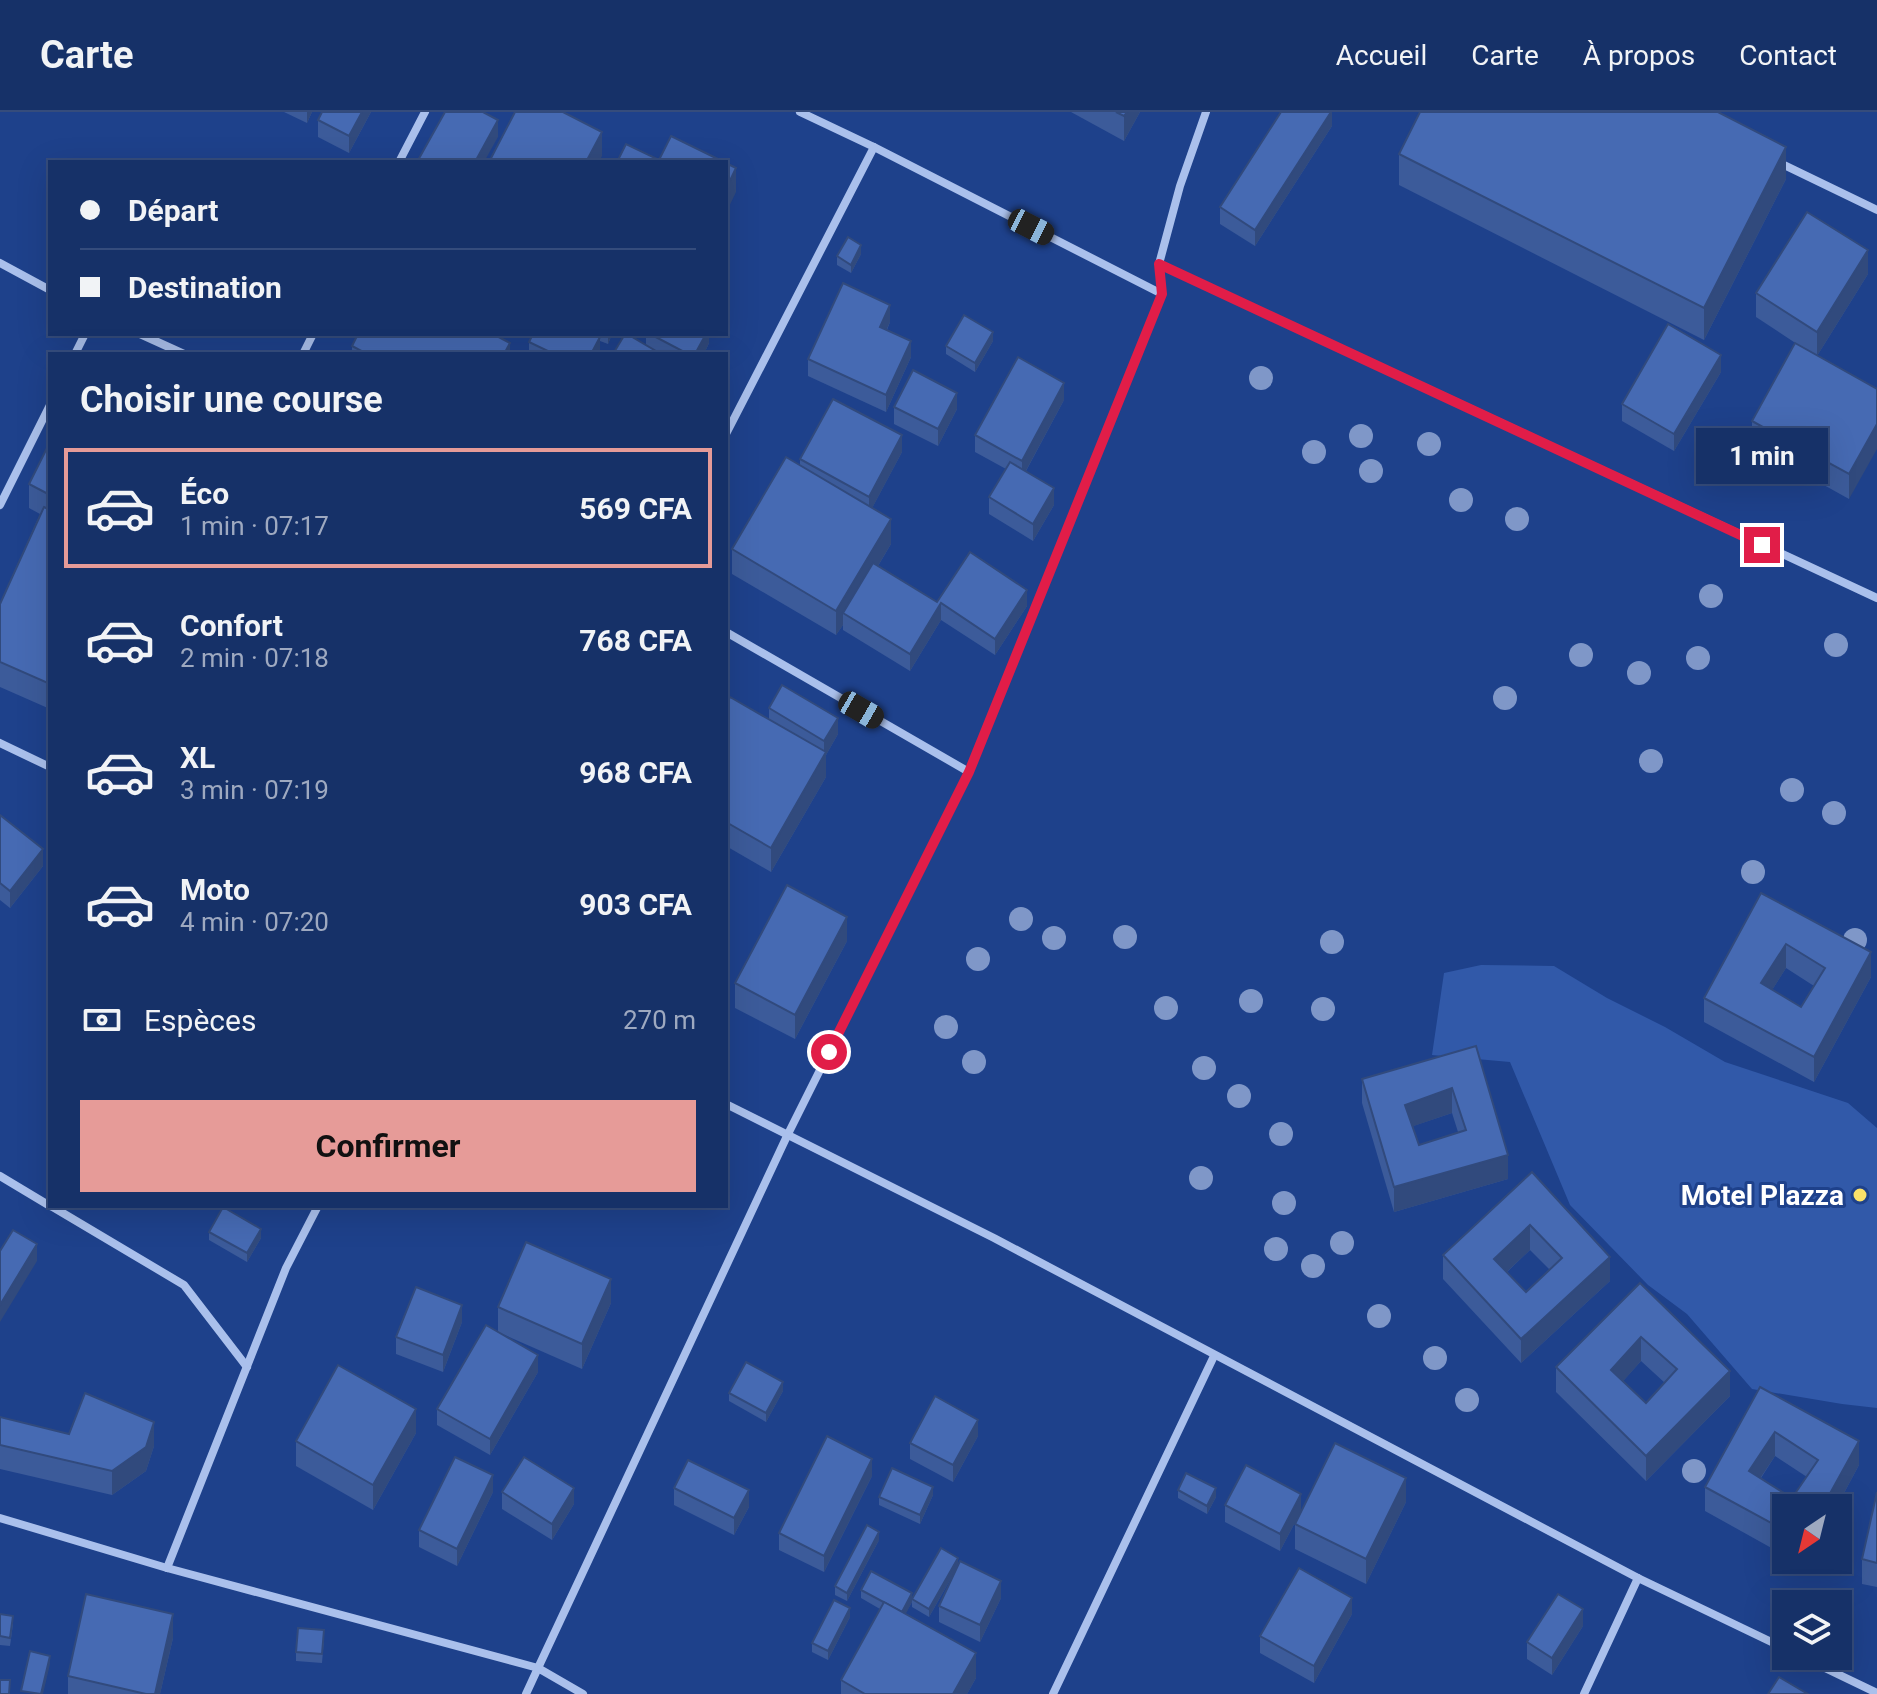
<!DOCTYPE html>
<html lang="fr">
<meta charset="utf-8">
<style>
body{margin:0;font-family:Roboto,sans-serif;background:#1f396e;color:#f1f3f6;height:100vh;display:flex;flex-direction:column;font-size:30px;white-space:nowrap}
*{box-sizing:border-box;margin:0}
p{font-size:26px;color:#9ea9c0}
.icon{flex:none;width:44px;height:44px;fill:none;stroke:currentColor;stroke-width:2;stroke-linecap:round;stroke-linejoin:round}
.map{position:relative;flex:1;overflow:hidden}
.side{position:absolute;left:48px;top:240px;width:680px;height:856px;display:flex;flex-direction:column;background:#163168;border-radius:0px;box-shadow:0 8px 32px #0002,0 0 0 2px #354c7c}
.side>*{flex:none}
.top-card{position:absolute;left:48px;top:48px;width:680px;height:176px;border-radius:0px;box-shadow:0 8px 32px #0002,0 0 0 2px #354c7c;display:grid;align-content:center;height:176px;padding:0 32px;background:#163168}
.needle{width:52px;rotate:215deg}
.buttons{position:absolute;left:1772px;top:1382px;display:grid;gap:16px}
.buttons a{display:grid;place-items:center;width:80px;height:80px;border-radius:0px;background:#163168;box-shadow:0 8px 32px #0002,0 0 0 2px #354c7c;font-size:40px}
.end{position:absolute;width:36px;height:36px;margin:-18px;border:10px solid #e11d48;background:#fff;box-shadow:0 0 0 4px #fff}
.from{border-radius:50%}
.bubble{position:absolute;height:56px;border-radius:0px;background:#163168;box-shadow:0 8px 32px #0002,0 0 0 2px #354c7c;font-size:26px;font-weight:700;line-height:56px;text-align:center}
.car{position:absolute;width:24px;height:48px;margin:-24px -12px;border-radius:10px;box-shadow:0 0 6px 2px #0007;background:linear-gradient(#222 24%,#8ab4d8 0 40%,#222 0 76%,#8ab4d8 0 86%,#222 0)}
.top-card b{display:flex;align-items:center;gap:28px;height:76px;font-size:30px}
.top-card b+b{border-top:2px solid #354c7c}
.top-card i{width:20px;height:20px;background:#f1f3f6}
ul{padding:0;list-style:none}
li{display:flex;align-items:center;gap:24px;height:120px;margin:0 16px 12px;padding:0 16px;border:4px solid transparent;border-radius:0px}
li div{flex:1}
li b{display:block;font-size:30px}
li em{font-style:normal;font-weight:700}
li.on{border-color:#e69b98}
li>.icon{width:72px;height:72px;stroke-width:1.5}
h2{padding:0 32px;font-size:36px;line-height:96px}
.pay{display:flex;align-items:center;gap:20px;height:88px;padding:0 32px;font-size:30px}
.pay p{margin-inline-start:auto}
.cta{display:flex;gap:16px;margin-top:auto;padding:16px 32px}
.cta a{flex:1;height:92px;border-radius:0px;background:#e69b98;color:#111;font-size:32px;font-weight:700;line-height:92px;text-align:center}
header{display:flex;align-items:center;gap:48px;box-sizing:border-box;height:112px;padding:0 40px;background:#163168;border-bottom:2px solid #354c7c}
header strong{font-size:38px}
nav{display:flex;gap:44px;margin-inline-start:auto;font-size:28px}
.map>svg:first-child{display:block}
</style>
<header>
<strong>Carte</strong>
<nav><a>Accueil</a><a>Carte</a><a>À propos</a><a>Contact</a></nav>
</header>
<div class="map">
<svg width="1877" height="1582" viewBox="0 0 1877 1582">
<rect width="100%" height="100%" fill="#1e418b"/>
<!-- green -->
<path fill="#3159a9" d="M1481,853L1554,854L1607,886L1665,915L1725,950L1848,991L1877,1016V1296L1842,1292L1752,1277L1687,1202L1648,1173L1570,1093L1510,950L1432,943L1444,861Z"/>
<g fill="none" stroke-linecap="round" stroke-linejoin="round">
<!-- minor -->
<g stroke="#aac0ec" stroke-width="8">
<path d="M800,0L874,35L1162,182"/>
<path d="M399,50L425,0"/>
<path d="M1778,50L1877,98"/>
<path d="M0,151L50,178"/>
<path d="M1159,152L1877,486"/>
<path d="M140,222L184,242"/>
<path d="M75,242L85,222"/>
<path d="M303,242L313,222"/>
<path d="M726,322L874,35"/>
<path d="M0,393L50,293"/>
<path d="M726,520L969,660"/>
<path d="M0,631L50,655"/>
<path d="M726,992L994,1126L1638,1466L1786,1537"/>
<path d="M0,1064L50,1094"/>
<path d="M51,1094L184,1173L247,1255"/>
<path d="M0,1406L167,1456L538,1556L787,1024L969,660L1162,182L1159,152L1180,74L1206,0"/>
<path d="M167,1456L286,1156L318,1094"/>
<path d="M1800,1544L1877,1581"/>
<path d="M526,1582L538,1556L583,1582"/>
<path d="M1053,1582L1214,1244"/>
<path d="M1584,1582L1638,1466"/>
</g>
</g>
<!-- trees -->
<g fill="#7f97c8">
<circle cx="1261" cy="266" r="12"/>
<circle cx="1361" cy="324" r="12"/>
<circle cx="1429" cy="332" r="12"/>
<circle cx="1314" cy="340" r="12"/>
<circle cx="1371" cy="359" r="12"/>
<circle cx="1461" cy="388" r="12"/>
<circle cx="1517" cy="407" r="12"/>
<circle cx="1711" cy="484" r="12"/>
<circle cx="1836" cy="533" r="12"/>
<circle cx="1581" cy="543" r="12"/>
<circle cx="1698" cy="546" r="12"/>
<circle cx="1639" cy="561" r="12"/>
<circle cx="1505" cy="586" r="12"/>
<circle cx="1651" cy="649" r="12"/>
<circle cx="1792" cy="678" r="12"/>
<circle cx="1834" cy="701" r="12"/>
<circle cx="1753" cy="760" r="12"/>
<circle cx="1021" cy="807" r="12"/>
<circle cx="1125" cy="825" r="12"/>
<circle cx="1054" cy="826" r="12"/>
<circle cx="1855" cy="828" r="12"/>
<circle cx="1332" cy="830" r="12"/>
<circle cx="978" cy="847" r="12"/>
<circle cx="1251" cy="889" r="12"/>
<circle cx="1166" cy="896" r="12"/>
<circle cx="1323" cy="897" r="12"/>
<circle cx="946" cy="915" r="12"/>
<circle cx="974" cy="950" r="12"/>
<circle cx="1204" cy="956" r="12"/>
<circle cx="1239" cy="984" r="12"/>
<circle cx="1281" cy="1022" r="12"/>
<circle cx="1201" cy="1066" r="12"/>
<circle cx="1284" cy="1091" r="12"/>
<circle cx="1342" cy="1131" r="12"/>
<circle cx="1276" cy="1137" r="12"/>
<circle cx="1313" cy="1154" r="12"/>
<circle cx="1379" cy="1204" r="12"/>
<circle cx="1435" cy="1246" r="12"/>
<circle cx="1467" cy="1288" r="12"/>
<circle cx="1694" cy="1359" r="12"/>
</g>
<!-- wall -->
<g fill="#3c5b9a" fill-rule="evenodd">
<path d="M284,0H312L307,11Z"/>
<path d="M322,0H371L349,41L318,25V8Z"/>
<path d="M1071,0H1140L1124,29Z"/>
<path d="M1332,0V14L1255,134L1220,112V95Z"/>
<path d="M1399,42L1786,67L1704,228L1399,73Z"/>
<path d="M861,142L851,161L837,153V144Z"/>
<path d="M1868,162L1817,244L1877,277L1849,387L1752,333V309L1806,238L1756,205V181Z"/>
<path d="M890,210L887,218L911,245L886,300L808,264V247Z"/>
<path d="M533,222H612L608,232L600,229L599,242H529V230Z"/>
<path d="M646,222H709V231L704,242H613L646,233Z"/>
<path d="M993,229L975,260L946,242V234Z"/>
<path d="M352,234L510,242H352Z"/>
<path d="M1721,260L1674,339L1622,309V292Z"/>
<path d="M1064,288L1026,359L1054,393L1033,429L989,402V385L1006,357L975,340V323Z"/>
<path d="M894,295L957,297L938,334L894,312Z"/>
<path d="M50,330V597L0,575V492L40,402L29,396V372Z"/>
<path d="M902,340L872,396L891,432L878,454L937,490L1027,494L995,543L941,508L910,559L843,518V513L836,523L732,462V437L800,354V347Z"/>
<path d="M726,593L769,607V596L838,622L826,643V665L771,760L726,734Z"/>
<path d="M0,703L43,754L10,796L0,788Z"/>
<path d="M1761,781L1871,865L1814,970L1704,910V886ZM1786,856L1814,874L1801,895L1772,878Z"/>
<path d="M847,829L795,927L735,896V871Z"/>
<path d="M1476,934L1508,1067L1394,1100L1362,991V967ZM1452,1001L1458,1020L1419,1033L1413,1014Z"/>
<path d="M1532,1060L1610,1169L1521,1251L1443,1167V1143ZM1530,1138L1550,1158L1526,1180L1507,1160Z"/>
<path d="M209,1120L261,1126L247,1150L209,1128Z"/>
<path d="M1640,1171L1730,1284L1646,1369L1556,1280V1255ZM1641,1249L1665,1271L1646,1291L1623,1269Z"/>
<path d="M611,1191L582,1257L498,1220V1195Z"/>
<path d="M462,1210L443,1260L396,1242V1225Z"/>
<path d="M538,1260L490,1343L437,1313V1297Z"/>
<path d="M1760,1275L1859,1353L1836,1396H1786V1444L1705,1399V1375ZM1775,1344L1807,1365L1792,1386L1761,1366Z"/>
<path d="M783,1279L766,1310L729,1289V1281Z"/>
<path d="M0,1305L69,1322L154,1334L146,1359L112,1383L0,1357Z"/>
<path d="M416,1321L373,1398L296,1354V1329Z"/>
<path d="M978,1324L953,1370L910,1347V1331Z"/>
<path d="M872,1364L824,1460L779,1438V1421Z"/>
<path d="M674,1376L749,1395L734,1423L674,1393Z"/>
<path d="M1178,1378L1216,1385L1207,1402L1178,1386Z"/>
<path d="M493,1380L457,1454L419,1435V1418Z"/>
<path d="M502,1380L574,1392L552,1428L502,1397Z"/>
<path d="M1877,1380V1475L1862,1472V1447Z"/>
<path d="M933,1383L920,1412L879,1393V1385Z"/>
<path d="M1406,1390L1366,1472L1295,1437V1412Z"/>
<path d="M1225,1393L1301,1399L1280,1439L1225,1410Z"/>
<path d="M879,1428L847,1489L835,1483V1474Z"/>
<path d="M1794,1448H1807L1804,1454Z"/>
<path d="M958,1454L929,1505L912,1495V1487Z"/>
<path d="M861,1478L912,1490L905,1502L976,1566L967,1582H841V1568L880,1497L861,1486Z"/>
<path d="M1001,1486L980,1530L939,1510V1494Z"/>
<path d="M0,1502L13,1512L10,1534L0,1533Z"/>
<path d="M1352,1502L1314,1571L1260,1541V1524Z"/>
<path d="M850,1505L828,1548L812,1540V1531Z"/>
<path d="M1583,1514L1552,1563L1527,1547V1530Z"/>
<path d="M173,1526L160,1582H68V1564Z"/>
<path d="M324,1527L322,1551L296,1549V1540Z"/>
</g>
<!-- shaded-wall -->
<g fill="#314a7d">
<path d="M307,0H312L307,11Z"/>
<path d="M362,0H371L349,41V24Z"/>
<path d="M1127,0H1140L1124,29V4Z"/>
<path d="M1331,0H1332V14L1255,134V118Z"/>
<path d="M498,8V25L484,50H475Z"/>
<path d="M602,20V44L599,50H586Z"/>
<path d="M1786,35V67L1704,228V196Z"/>
<path d="M736,56V80L726,101V77Z"/>
<path d="M861,133V142L851,161V153Z"/>
<path d="M1868,138V162L1817,244V220Z"/>
<path d="M890,193V210L880,232V215Z"/>
<path d="M993,220V229L975,260V251Z"/>
<path d="M608,222H612L608,232Z"/>
<path d="M706,222H709V231L704,242H695Z"/>
<path d="M600,225V241L591,242Z"/>
<path d="M911,229V245L886,300V283Z"/>
<path d="M510,231V242H504Z"/>
<path d="M1721,243V260L1674,339V322Z"/>
<path d="M1064,271V288L1022,366V349Z"/>
<path d="M957,281V297L938,334V317Z"/>
<path d="M1877,312V337L1849,387V362Z"/>
<path d="M902,323V340L869,402V385Z"/>
<path d="M1054,376V393L1033,429V412Z"/>
<path d="M891,407V432L848,504L843,501V513L836,523V499Z"/>
<path d="M1027,478V494L995,543V527Z"/>
<path d="M941,491V508L910,559V542Z"/>
<path d="M838,606V622L826,643V665L771,760V736L824,643V629Z"/>
<path d="M43,737V754L10,796V779Z"/>
<path d="M729,741V758L726,769V752Z"/>
<path d="M847,805V829L795,927V903Z"/>
<path d="M1786,832V856L1761,896V871Z"/>
<path d="M1871,840V865L1814,970V945Z"/>
<path d="M1452,976V1001L1405,1017V993Z"/>
<path d="M1508,1043V1067L1394,1100V1075Z"/>
<path d="M1530,1113V1138L1494,1172V1147Z"/>
<path d="M261,1117V1126L247,1150V1141Z"/>
<path d="M37,1132V1149L0,1210V1193Z"/>
<path d="M1610,1145V1169L1521,1251V1227Z"/>
<path d="M611,1167V1191L582,1257V1232Z"/>
<path d="M462,1193V1210L443,1260V1243Z"/>
<path d="M1641,1225V1249L1611,1283V1258Z"/>
<path d="M538,1243V1260L490,1343V1327Z"/>
<path d="M1730,1259V1284L1646,1369V1344Z"/>
<path d="M783,1270V1279L766,1310V1301Z"/>
<path d="M416,1297V1321L373,1398V1373Z"/>
<path d="M978,1308V1324L953,1370V1353Z"/>
<path d="M154,1310V1334L146,1359L112,1383V1359Z"/>
<path d="M1775,1320V1344L1749,1383V1359Z"/>
<path d="M1859,1329V1353L1836,1396H1822Z"/>
<path d="M872,1347V1364L824,1460V1444Z"/>
<path d="M493,1363V1380L457,1454V1437Z"/>
<path d="M1406,1366V1390L1366,1472V1447Z"/>
<path d="M933,1375V1383L920,1412V1403Z"/>
<path d="M574,1376V1392L552,1428V1412Z"/>
<path d="M1216,1376V1385L1207,1402V1394Z"/>
<path d="M749,1378V1395L734,1423V1406Z"/>
<path d="M1301,1382V1399L1280,1439V1422Z"/>
<path d="M879,1420V1428L847,1489V1481Z"/>
<path d="M958,1446V1454L929,1505V1497Z"/>
<path d="M1001,1469V1486L980,1530V1513Z"/>
<path d="M912,1481V1490L902,1509V1500Z"/>
<path d="M1352,1486V1502L1314,1571V1554Z"/>
<path d="M850,1496V1505L828,1548V1539Z"/>
<path d="M1583,1497V1514L1552,1563V1546Z"/>
<path d="M173,1502V1526L160,1582H155Z"/>
<path d="M976,1541V1566L967,1582H953Z"/>
<path d="M50,1544V1552L43,1582H41Z"/>
</g>
<!-- building -->
<g fill="#466ab3" stroke="#314a7d" stroke-width="2" fill-rule="evenodd">
<path d="M322,0H362L349,24L318,8Z"/>
<path d="M445,0H483L498,8L475,50H417Z"/>
<path d="M515,0H563L602,20L586,50H489Z"/>
<path d="M1116,0H1127L1124,4Z"/>
<path d="M1281,0H1331L1255,118L1220,95Z"/>
<path d="M1420,0H1718L1786,35L1704,196L1399,42Z"/>
<path d="M671,24L724,50H617L626,32L659,48Z"/>
<path d="M726,51L736,56L726,77Z"/>
<path d="M1807,100L1868,138L1817,220L1756,181Z"/>
<path d="M848,125L861,133L851,153L837,144Z"/>
<path d="M843,171L890,193L880,215L911,229L886,283L808,247Z"/>
<path d="M964,203L993,220L975,251L946,234Z"/>
<path d="M1668,212L1721,243L1674,322L1622,292Z"/>
<path d="M358,222H493L510,231L504,242H367L352,234Z"/>
<path d="M533,222H595L600,225L591,242H554L529,230Z"/>
<path d="M625,222H627L661,242H613Z"/>
<path d="M650,222H706L695,242H688Z"/>
<path d="M1795,231L1877,277V312L1849,362L1752,309Z"/>
<path d="M1018,245L1064,271L1022,349L975,323Z"/>
<path d="M913,258L957,281L938,317L894,295Z"/>
<path d="M833,287L902,323L869,385L800,347Z"/>
<path d="M50,330V383L29,372Z"/>
<path d="M786,345L891,407L836,499L732,437Z"/>
<path d="M1010,350L1054,376L1033,412L989,385Z"/>
<path d="M44,395L50,398V572L0,550V492Z"/>
<path d="M970,440L1027,478L995,527L941,491L910,542L843,501L873,451L937,490Z"/>
<path d="M782,573L838,606L824,629L769,596Z"/>
<path d="M730,585L826,640L771,736L726,710V593Z"/>
<path d="M0,703L43,737L10,779L0,771Z"/>
<path d="M726,740L729,741L726,752Z"/>
<path d="M787,773L847,805L795,903L735,871Z"/>
<path d="M1761,781L1871,840L1814,945L1704,886ZM1786,832L1825,856L1801,895L1761,871Z"/>
<path d="M1476,934L1508,1043L1394,1075L1362,967ZM1452,976L1466,1018L1419,1033L1405,993Z"/>
<path d="M1532,1060L1610,1145L1521,1227L1443,1143ZM1530,1113L1562,1146L1526,1180L1494,1147Z"/>
<path d="M223,1095L261,1117L247,1141L209,1120Z"/>
<path d="M13,1118L37,1132L0,1193V1139Z"/>
<path d="M526,1130L611,1167L582,1232L498,1195Z"/>
<path d="M1640,1171L1730,1259L1646,1344L1556,1255ZM1641,1225L1677,1257L1646,1291L1611,1258Z"/>
<path d="M416,1175L462,1193L443,1243L396,1225Z"/>
<path d="M486,1213L538,1243L490,1327L437,1297Z"/>
<path d="M746,1250L783,1270L766,1301L729,1281Z"/>
<path d="M338,1253L416,1297L373,1373L296,1329Z"/>
<path d="M1760,1275L1859,1329L1822,1396H1786V1419L1705,1375ZM1775,1320L1818,1348L1792,1386L1749,1359Z"/>
<path d="M85,1281L154,1310L146,1335L112,1359L0,1333V1305L69,1322Z"/>
<path d="M935,1284L978,1308L953,1353L910,1331Z"/>
<path d="M827,1324L872,1347L824,1444L779,1421Z"/>
<path d="M1335,1331L1406,1366L1366,1447L1295,1412Z"/>
<path d="M455,1345L493,1363L457,1437L419,1418Z"/>
<path d="M524,1345L574,1376L552,1412L502,1380Z"/>
<path d="M688,1348L749,1378L734,1406L674,1376Z"/>
<path d="M1246,1353L1301,1382L1280,1422L1225,1393Z"/>
<path d="M892,1356L933,1375L920,1403L879,1385Z"/>
<path d="M1186,1361L1216,1376L1207,1394L1178,1378Z"/>
<path d="M1877,1380V1451L1862,1447Z"/>
<path d="M867,1413L879,1420L847,1481L835,1474Z"/>
<path d="M941,1436L958,1446L929,1497L912,1487Z"/>
<path d="M960,1449L1001,1469L980,1513L939,1494Z"/>
<path d="M1299,1456L1352,1486L1314,1554L1260,1524Z"/>
<path d="M871,1459L912,1481L902,1500L861,1478Z"/>
<path d="M86,1482L173,1502L155,1582H146L68,1564Z"/>
<path d="M1558,1482L1583,1497L1552,1546L1527,1530Z"/>
<path d="M834,1488L850,1496L828,1539L812,1531Z"/>
<path d="M884,1490L976,1541L953,1582H865L841,1568Z"/>
<path d="M0,1502L13,1504L10,1526L0,1524Z"/>
<path d="M298,1516L324,1518L322,1542L296,1540Z"/>
<path d="M30,1539L50,1544L41,1582L21,1579Z"/>
<path d="M1779,1565L1808,1582H1768Z"/>
<path d="M0,1568H10L9,1582H0Z"/>
</g>
<g fill="none" stroke-linecap="round" stroke-linejoin="round">
<!-- route -->
<path stroke="#e11d48" stroke-width="10" d="M829,940L969,660L1162,182L1159,152L1762,433"/>
</g>
<!-- markers -->
<circle fill="#fbe169" stroke="#1e418b" stroke-width="3" cx="1860" cy="1083" r="8"/>
<g text-anchor="middle" dominant-baseline="central" stroke-width="6" stroke-linejoin="round" paint-order="stroke">
<!-- poi labels -->
<g font-size="28" font-weight="bold" fill="#fff" stroke="#1e418b" text-anchor="end">
<text x="1844" y="1083">Motel Plazza</text>
</g>
</g>
</svg>
<div class="buttons">
<a><svg class="needle" viewBox="-14 -14 28 28"><path d="M0-13l5 13h-10z" fill="#e53935"/><path d="M0 13l5-13h-10z" fill="#9ea9c0"/></svg></a>
<a><svg class="icon" aria-label="layers" viewBox="0 0 24 24"><path d="M12 4l9 5-9 5-9-5zM3 14l9 5 9-5"/></svg></a>
</div>
<i class="end from" style="left:829px;top:940px"></i>
<i class="end" style="left:1762px;top:433px"></i>
<div class="bubble" style="left:1696px;top:316px;width:132px">1 min</div>
<i class="car" style="left:1031px;top:115px;rotate:117deg"></i>
<i class="car" style="left:861px;top:598px;rotate:120deg"></i>
<div class="top-card">
<b><i class="from"></i>Départ</b>
<b><i></i>Destination</b>
</div>
<section class="side">
<h2>Choisir une course</h2>
<ul>
<li class="on"><svg class="icon" aria-label="car" viewBox="0 0 24 24"><path d="M5 17H2v-5l4-1 3-4h7l3 4 3 1v5h-3M9 17h6M6 11h13"/><circle cx="7" cy="17" r="2"/><circle cx="17" cy="17" r="2"/></svg><div><b>Éco</b><p>1 min · 07:17</p></div><em>569 CFA</em></li>
<li><svg class="icon" aria-label="car" viewBox="0 0 24 24"><path d="M5 17H2v-5l4-1 3-4h7l3 4 3 1v5h-3M9 17h6M6 11h13"/><circle cx="7" cy="17" r="2"/><circle cx="17" cy="17" r="2"/></svg><div><b>Confort</b><p>2 min · 07:18</p></div><em>768 CFA</em></li>
<li><svg class="icon" aria-label="car" viewBox="0 0 24 24"><path d="M5 17H2v-5l4-1 3-4h7l3 4 3 1v5h-3M9 17h6M6 11h13"/><circle cx="7" cy="17" r="2"/><circle cx="17" cy="17" r="2"/></svg><div><b>XL</b><p>3 min · 07:19</p></div><em>968 CFA</em></li>
<li><svg class="icon" aria-label="car" viewBox="0 0 24 24"><path d="M5 17H2v-5l4-1 3-4h7l3 4 3 1v5h-3M9 17h6M6 11h13"/><circle cx="7" cy="17" r="2"/><circle cx="17" cy="17" r="2"/></svg><div><b>Moto</b><p>4 min · 07:20</p></div><em>903 CFA</em></li>
</ul>
<div class="pay"><svg class="icon" aria-label="cash" viewBox="0 0 24 24"><path d="M3 7h18v10H3z"/><circle cx="12" cy="12" r="2"/></svg>Espèces<p>270 m</p></div>
<div class="cta"><a>Confirmer</a></div>
</section>
</div>
